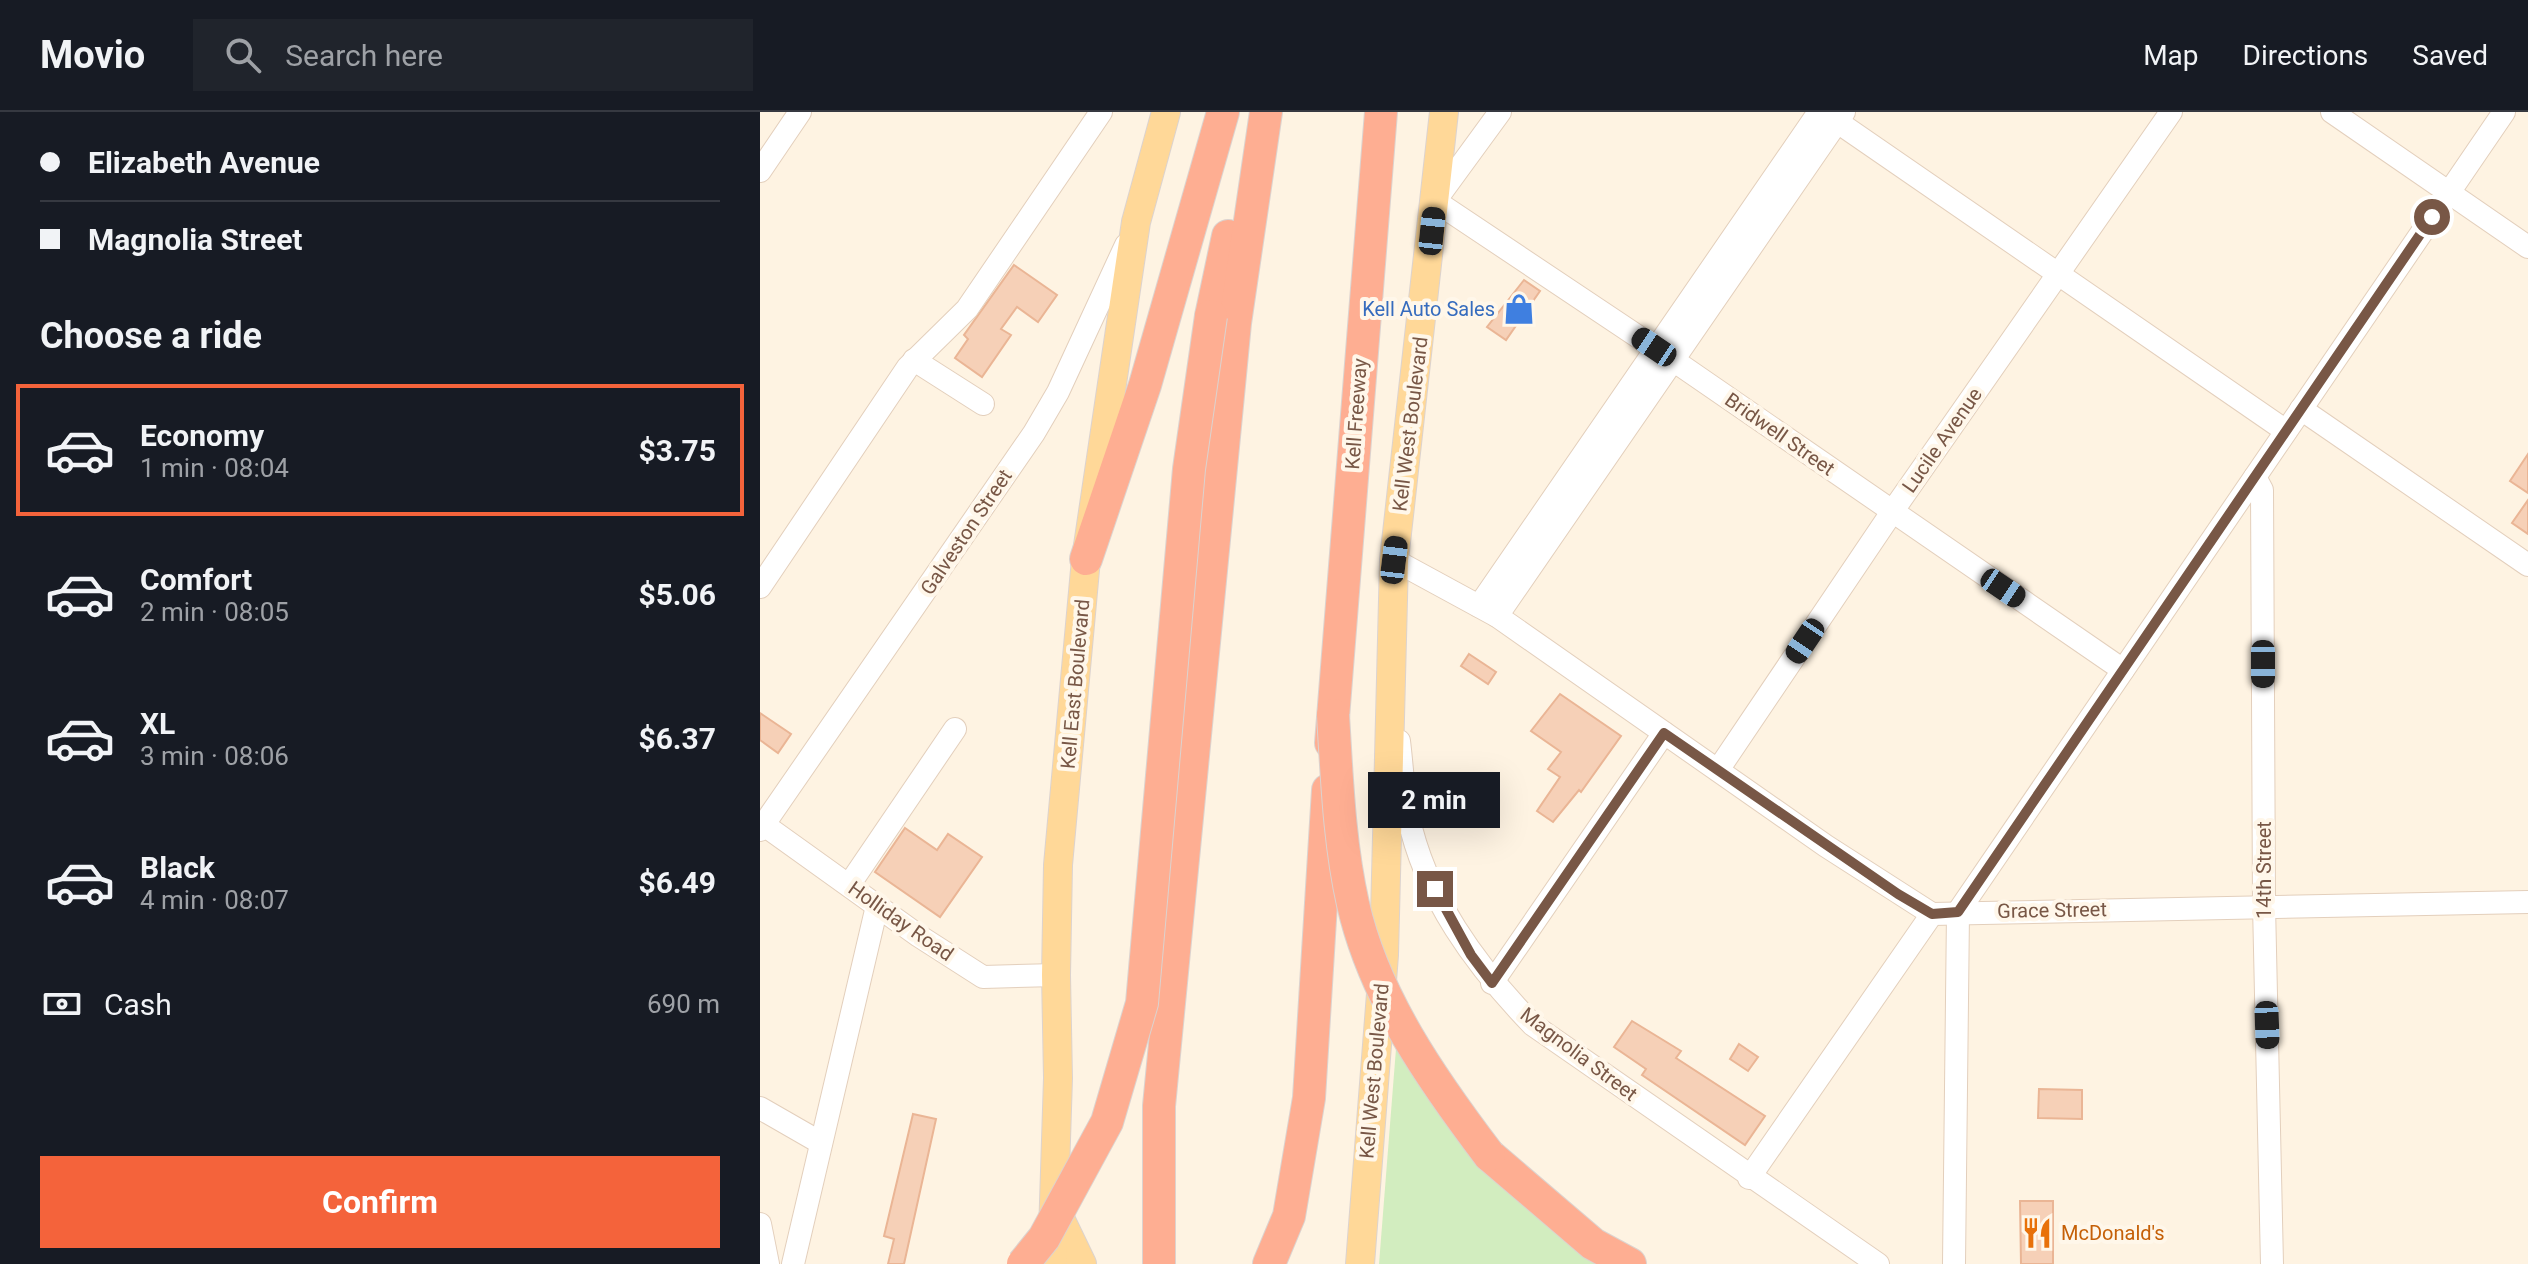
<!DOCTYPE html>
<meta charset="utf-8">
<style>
body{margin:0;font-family:Roboto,sans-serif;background:#20242c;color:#f1f3f6;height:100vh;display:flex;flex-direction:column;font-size:30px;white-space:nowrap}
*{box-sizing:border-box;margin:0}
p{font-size:26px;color:#9ea1a6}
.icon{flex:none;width:44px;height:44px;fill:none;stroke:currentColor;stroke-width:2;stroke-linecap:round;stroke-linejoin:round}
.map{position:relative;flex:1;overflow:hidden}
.drawer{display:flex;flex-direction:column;background:#171b24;width:760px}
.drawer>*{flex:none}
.hud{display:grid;align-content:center;height:176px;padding:0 40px;background:#171b24}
.end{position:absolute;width:36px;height:36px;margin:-18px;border:10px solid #785746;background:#fff;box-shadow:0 0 0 4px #fff}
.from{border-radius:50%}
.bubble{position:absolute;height:56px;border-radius:0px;background:#171b24;box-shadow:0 8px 32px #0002;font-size:26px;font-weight:700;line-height:56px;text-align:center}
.car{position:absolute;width:24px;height:48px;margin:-24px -12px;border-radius:10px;box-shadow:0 0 6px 2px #0007;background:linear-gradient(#222 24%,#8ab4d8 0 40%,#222 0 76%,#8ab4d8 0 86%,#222 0)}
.hud b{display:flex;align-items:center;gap:28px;height:76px;font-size:30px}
.hud b+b{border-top:2px solid #363941}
.hud i{width:20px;height:20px;background:#f1f3f6}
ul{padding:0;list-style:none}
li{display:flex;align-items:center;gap:24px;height:132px;margin:0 16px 12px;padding:0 24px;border:4px solid transparent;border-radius:0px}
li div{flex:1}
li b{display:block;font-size:30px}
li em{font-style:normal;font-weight:700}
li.active{border-color:#f4633b}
li>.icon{width:72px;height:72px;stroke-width:1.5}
h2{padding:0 40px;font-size:36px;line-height:96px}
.pay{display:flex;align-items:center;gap:20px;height:88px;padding:0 40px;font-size:30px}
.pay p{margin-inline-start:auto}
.primary-button{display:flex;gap:16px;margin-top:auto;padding:16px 40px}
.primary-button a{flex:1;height:92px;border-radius:0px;background:#f4633b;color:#fff;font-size:32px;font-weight:700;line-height:92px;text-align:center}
header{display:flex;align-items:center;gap:48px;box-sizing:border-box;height:112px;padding:0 40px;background:#171b24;border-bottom:2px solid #363941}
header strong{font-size:38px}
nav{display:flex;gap:44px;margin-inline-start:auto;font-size:28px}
.search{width:560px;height:72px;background:#20242c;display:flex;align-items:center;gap:20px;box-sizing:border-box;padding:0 28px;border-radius:0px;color:#9ea1a6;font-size:30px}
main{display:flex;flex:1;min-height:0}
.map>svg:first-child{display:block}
</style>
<header>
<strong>Movio</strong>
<div class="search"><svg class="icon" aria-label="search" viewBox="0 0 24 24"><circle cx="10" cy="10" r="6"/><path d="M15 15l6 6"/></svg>Search here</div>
<nav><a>Map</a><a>Directions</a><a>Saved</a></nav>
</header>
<main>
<section class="drawer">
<div class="hud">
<b><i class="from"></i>Elizabeth Avenue</b>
<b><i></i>Magnolia Street</b>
</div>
<h2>Choose a ride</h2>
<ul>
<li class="active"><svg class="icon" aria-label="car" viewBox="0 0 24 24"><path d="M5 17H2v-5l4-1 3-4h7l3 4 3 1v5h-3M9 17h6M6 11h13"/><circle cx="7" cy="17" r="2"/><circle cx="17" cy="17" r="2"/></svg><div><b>Economy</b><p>1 min · 08:04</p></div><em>$3.75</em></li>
<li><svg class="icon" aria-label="car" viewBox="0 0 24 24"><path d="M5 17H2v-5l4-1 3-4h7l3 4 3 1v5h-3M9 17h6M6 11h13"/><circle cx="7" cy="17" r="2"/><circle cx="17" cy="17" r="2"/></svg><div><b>Comfort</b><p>2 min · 08:05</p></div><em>$5.06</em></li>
<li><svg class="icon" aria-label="car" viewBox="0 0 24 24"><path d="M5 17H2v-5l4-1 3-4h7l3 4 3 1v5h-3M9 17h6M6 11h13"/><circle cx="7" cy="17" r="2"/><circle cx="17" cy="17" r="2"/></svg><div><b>XL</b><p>3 min · 08:06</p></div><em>$6.37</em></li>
<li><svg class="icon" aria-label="car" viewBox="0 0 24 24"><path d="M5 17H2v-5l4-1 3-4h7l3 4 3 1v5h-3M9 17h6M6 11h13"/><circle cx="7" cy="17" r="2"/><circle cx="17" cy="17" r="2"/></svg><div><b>Black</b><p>4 min · 08:07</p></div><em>$6.49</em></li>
</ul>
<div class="pay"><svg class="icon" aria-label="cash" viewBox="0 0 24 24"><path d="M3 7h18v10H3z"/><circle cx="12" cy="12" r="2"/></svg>Cash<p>690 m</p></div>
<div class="primary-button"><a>Confirm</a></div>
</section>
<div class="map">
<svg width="1768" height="1152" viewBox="0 0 1768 1152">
<rect width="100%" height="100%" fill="#fef3e2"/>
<!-- green -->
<path fill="#d2edbf" d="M637,924L838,1152H619Z"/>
<!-- building -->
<g fill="#f6d0b7" stroke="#eab595" stroke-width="2">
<path d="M254,153L297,183L278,210L257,195L241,217L251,223L222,265L195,246L208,227L204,223Z"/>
<path d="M764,168L780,179L746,228L727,215Z"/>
<path d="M1768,342V381L1750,369Z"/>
<path d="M1768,388V422L1752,411Z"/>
<path d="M709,542L736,560L728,572L701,554Z"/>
<path d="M800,582L861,624L821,680L819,678L793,710L777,699L800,665L788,657L801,640L771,619Z"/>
<path d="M0,601L31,622L18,641L0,628Z"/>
<path d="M145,716L177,738L188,722L222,745L180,805L115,760Z"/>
<path d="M872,909L921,939L916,946L1005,1004L985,1033L882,963L886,957L854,935Z"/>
<path d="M979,932L998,945L988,959L970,947Z"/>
<path d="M1279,977L1322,978V1007L1278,1006Z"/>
<path d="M153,1002L176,1007L144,1152H128L134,1127L124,1124Z"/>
<path d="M1260,1089H1293V1152H1261Z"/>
</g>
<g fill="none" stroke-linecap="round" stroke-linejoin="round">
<defs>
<g id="minor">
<path d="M740,0L675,89L913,248L1363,558"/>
<path d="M1572,0L1768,135"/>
<path d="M1066,2L1526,319"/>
<path d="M0,59L40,0"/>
<path d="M154,248L223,292"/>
<path d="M1541,297L1768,453"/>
<path d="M1495,365L1502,378L1504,793L1512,1152"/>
<path d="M634,448L737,504L1066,734L1172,802L1768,790"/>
<path d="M0,475L148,255L207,197L341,0"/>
<path d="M719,494L1059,0"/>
<path d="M737,504L1084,0"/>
<path d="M639,629C642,653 643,679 648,703C665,785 716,854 773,913L1118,1152"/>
<path d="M958,658L1132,400L1411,0"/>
<path d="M0,710L159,824L223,865L296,863"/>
<path d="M0,718L274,321L298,280L366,133"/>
<path d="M89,773L195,617"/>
<path d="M732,871L904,621"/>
<path d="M0,996L61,1031"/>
<path d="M989,1066L1172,802"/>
<path d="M0,1112L8,1152"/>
<path d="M33,1152L117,794"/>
<path d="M1194,1152L1198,800L1744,0"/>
</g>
<g id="major">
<path d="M296,1098L322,1152"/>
<path d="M292,1152L298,966L296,863L298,753L326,447L376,110L406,0"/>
<path d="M600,1152L624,843L634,448L684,0"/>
</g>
<g id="highway">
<path d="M451,204L468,124"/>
<path d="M326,447L385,273L463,0"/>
<path d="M571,631L621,0"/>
<path d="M729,1043L833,1132L870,1152"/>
<path d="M399,1152V994L475,211L506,0"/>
<path d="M509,1152L529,1104L549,986L568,678"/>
</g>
</defs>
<!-- minor casing -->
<use href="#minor" stroke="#e3cfbc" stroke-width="24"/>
<!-- major casing -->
<use href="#major" stroke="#dcd3cf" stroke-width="30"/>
<!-- highway casing -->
<use href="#highway" stroke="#dcd3cf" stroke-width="34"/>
<!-- minor -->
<use href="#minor" stroke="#fff" stroke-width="22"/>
<!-- major -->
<use href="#major" stroke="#ffd898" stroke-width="28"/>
<!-- highway -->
<use href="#highway" stroke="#feae92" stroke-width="32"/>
<defs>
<g id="highway-bridge">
<path d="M573,603C577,666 579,730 593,792C614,885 672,968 729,1043"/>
<path d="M263,1152L284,1126L347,1010L382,891L429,357L451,204"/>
</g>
</defs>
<!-- highway-bridge casing -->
<use href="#highway-bridge" stroke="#dcd3cf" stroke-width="34" stroke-linecap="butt"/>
<!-- highway-bridge -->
<use href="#highway-bridge" stroke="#feae92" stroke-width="32"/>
</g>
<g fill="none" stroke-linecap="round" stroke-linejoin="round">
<!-- route -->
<path stroke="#785746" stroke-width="10" d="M675,777L711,843L732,871L904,621L1138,782L1172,802L1198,800L1672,105"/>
</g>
<!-- icons -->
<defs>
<symbol id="shop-bare" viewBox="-9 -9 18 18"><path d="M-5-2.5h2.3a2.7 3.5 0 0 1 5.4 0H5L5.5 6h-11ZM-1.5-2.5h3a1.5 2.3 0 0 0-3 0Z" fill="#3f7fe0" stroke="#fff7ea" stroke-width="2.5" paint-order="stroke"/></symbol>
<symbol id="restaurant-bare" viewBox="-9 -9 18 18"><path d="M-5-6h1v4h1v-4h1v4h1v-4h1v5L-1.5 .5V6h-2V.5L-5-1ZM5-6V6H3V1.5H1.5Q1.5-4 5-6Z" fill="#e8710a" stroke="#fff7ea" stroke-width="2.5" paint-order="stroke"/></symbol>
</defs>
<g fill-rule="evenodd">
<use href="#shop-bare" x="737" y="175" width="44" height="44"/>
<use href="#restaurant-bare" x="1255" y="1099" width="44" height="44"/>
</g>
<g text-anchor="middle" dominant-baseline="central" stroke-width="8" stroke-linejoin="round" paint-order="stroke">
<!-- shop labels -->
<g font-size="20" fill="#366cbe" stroke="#fff7ea" text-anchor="end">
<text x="735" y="197">Kell Auto Sales</text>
</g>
<!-- street labels -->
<g font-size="20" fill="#785746" stroke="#fff7ea">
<text transform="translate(596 302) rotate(-86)">Kell Freeway</text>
<text transform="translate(650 312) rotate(-83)">Kell West Boulevard</text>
<text transform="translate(1020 322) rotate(35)">Bridwell Street</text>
<text transform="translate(1182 328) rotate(-55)">Lucile Avenue</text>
<text transform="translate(206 420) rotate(-56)">Galveston Street</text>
<text transform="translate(315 572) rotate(-85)">Kell East Boulevard</text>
<text transform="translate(1504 758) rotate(-90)">14th Street</text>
<text transform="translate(1292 798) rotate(-1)">Grace Street</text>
<text transform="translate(141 809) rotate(35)">Holliday Road</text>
<text transform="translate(819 942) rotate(37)">Magnolia Street</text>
<text transform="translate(614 959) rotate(-85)">Kell West Boulevard</text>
</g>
<!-- food labels -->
<g font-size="20" fill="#c56008" stroke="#fff7ea" text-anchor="start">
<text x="1301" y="1121">McDonald's</text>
</g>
</g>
</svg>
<i class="end from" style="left:1672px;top:105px"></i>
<i class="end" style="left:675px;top:777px"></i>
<div class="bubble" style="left:608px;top:660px;width:132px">2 min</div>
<i class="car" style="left:672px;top:119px;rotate:6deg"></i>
<i class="car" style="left:894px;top:235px;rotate:304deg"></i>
<i class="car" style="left:634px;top:448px;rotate:7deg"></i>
<i class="car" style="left:1243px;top:476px;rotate:124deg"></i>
<i class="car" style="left:1045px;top:529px;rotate:214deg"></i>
<i class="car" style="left:1503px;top:552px;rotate:180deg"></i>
<i class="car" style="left:1507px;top:913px;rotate:178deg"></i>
</div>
</main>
